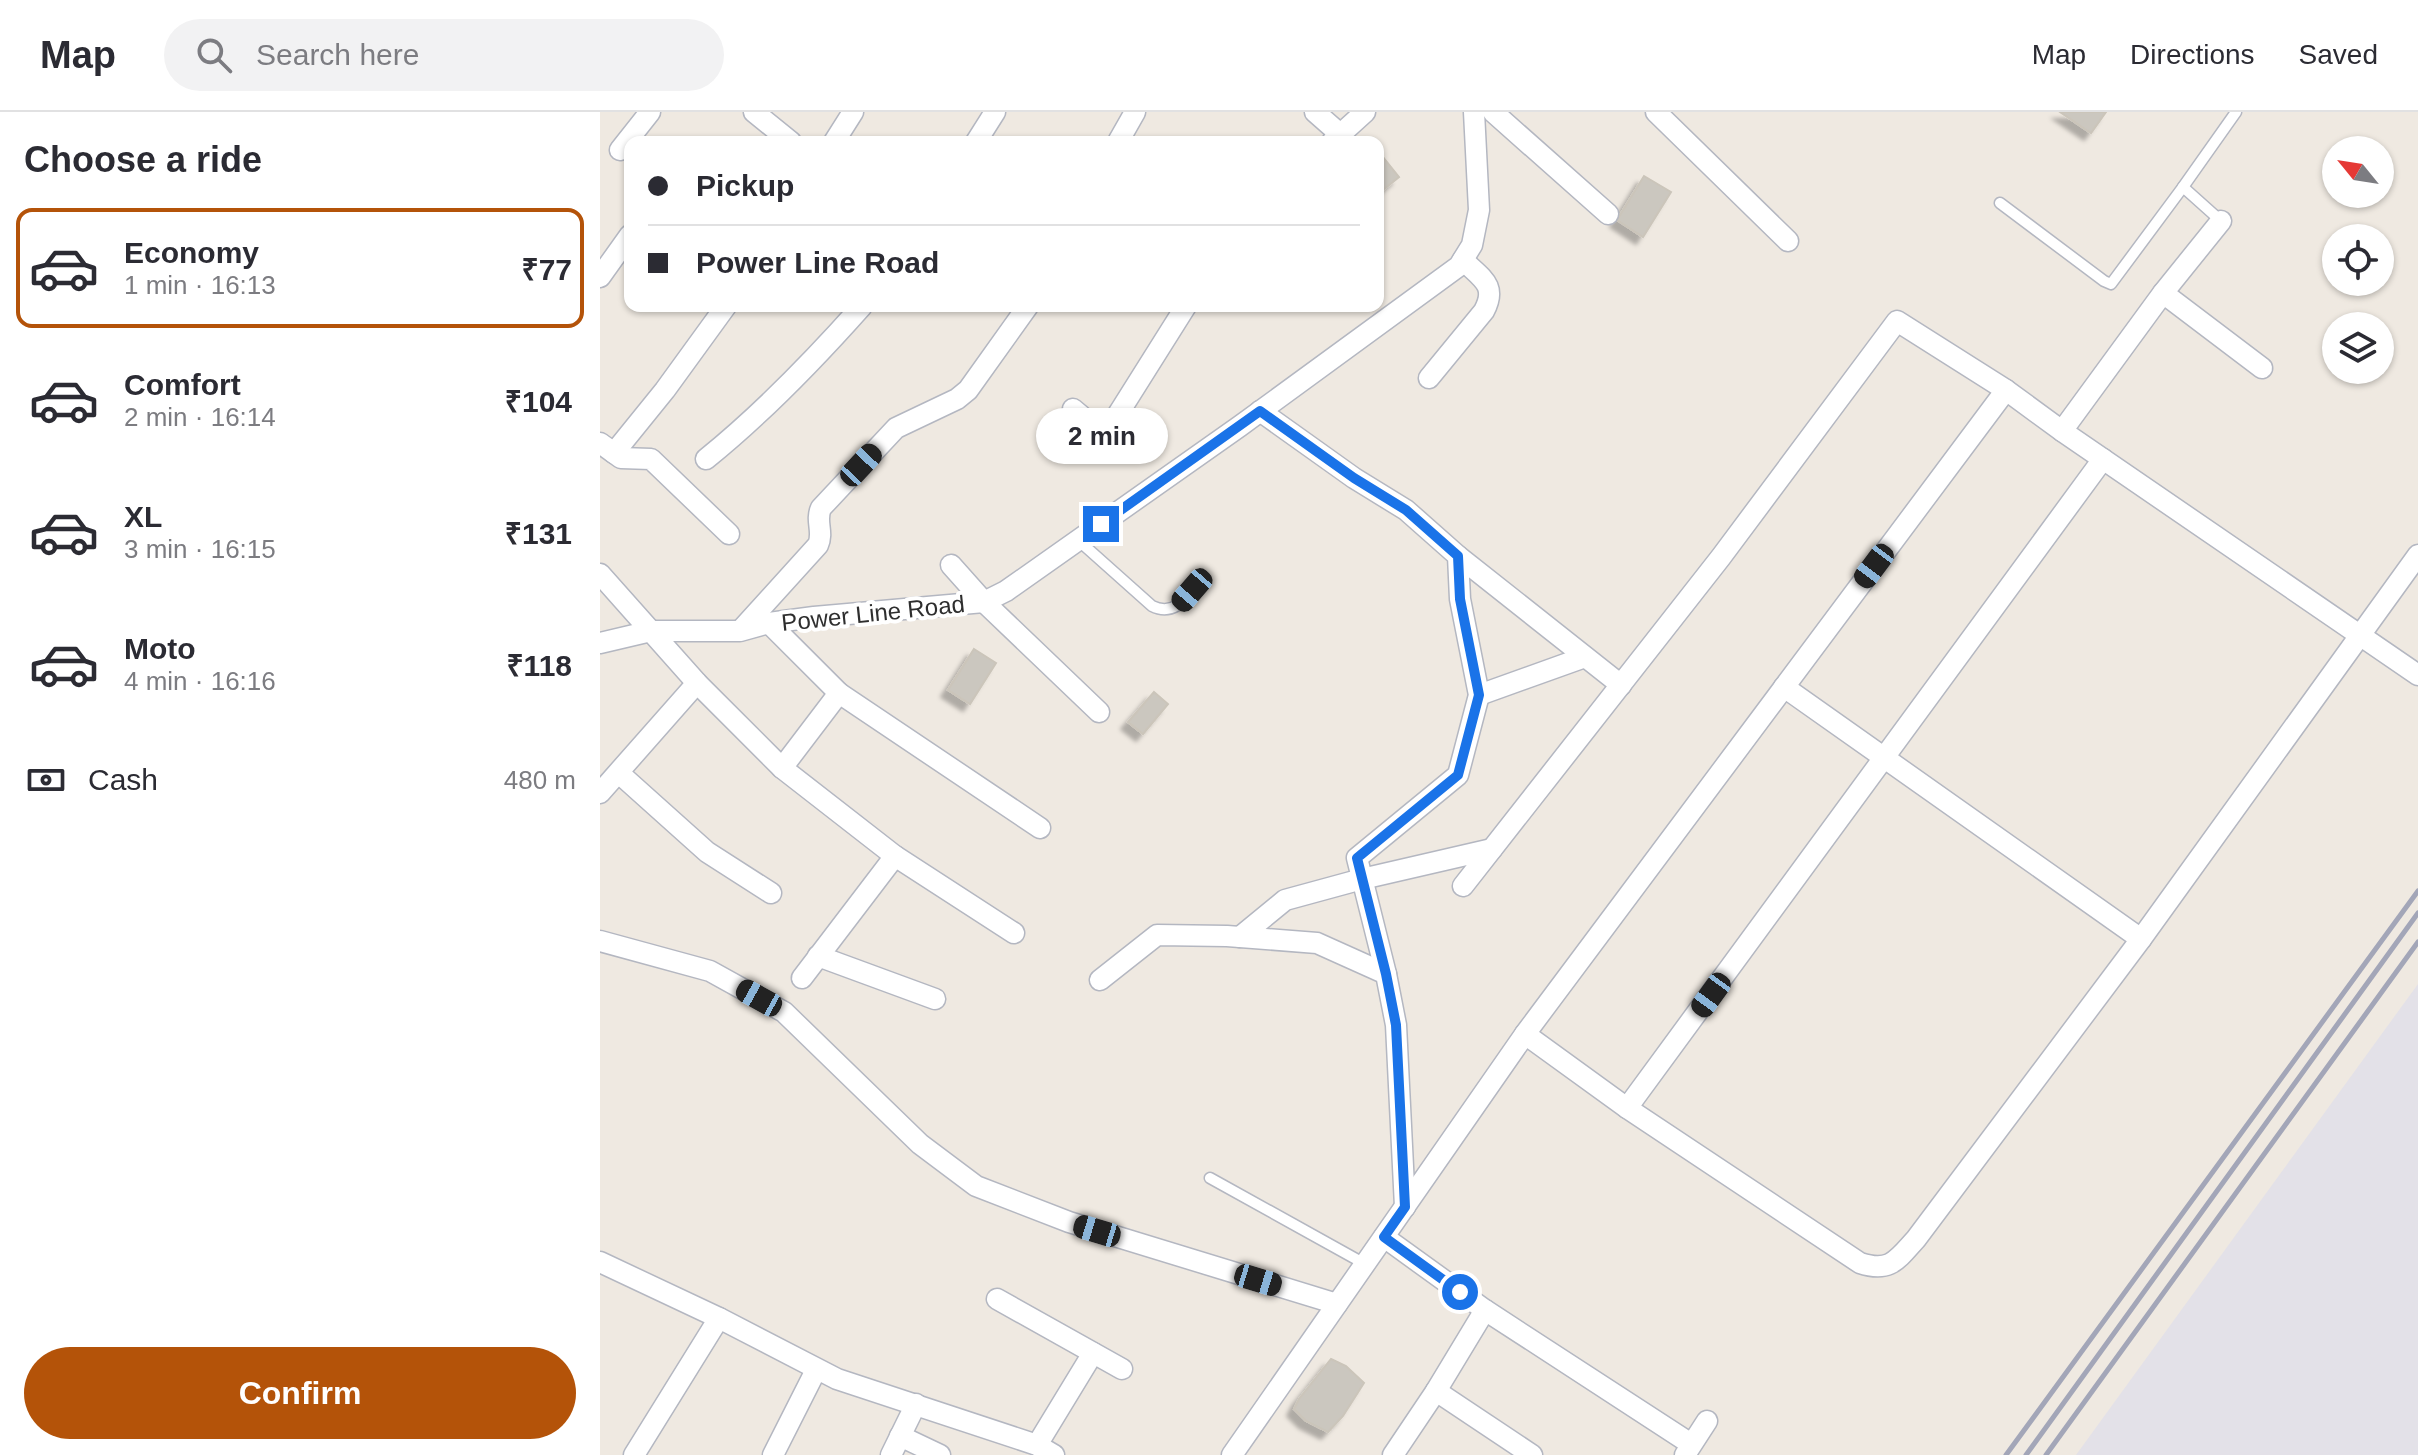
<!DOCTYPE html>
<meta charset="utf-8">
<style>
body{margin:0;font-family:Arial,sans-serif;background:#f2f2f3;color:#2b2b33;height:100vh;display:flex;flex-direction:column;font-size:30px;white-space:nowrap}
*{box-sizing:border-box;margin:0}
p{font-size:26px;color:#7c7c81}
.icon{flex:none;width:44px;height:44px;fill:none;stroke:currentColor;stroke-width:2;stroke-linecap:round;stroke-linejoin:round}
.map{position:relative;flex:1;overflow:hidden}
.sheet{display:flex;flex-direction:column;background:#fff;width:600px}
.sheet>*{flex:none}
.banner{position:absolute;left:24px;top:24px;width:760px;height:176px;border-radius:16px;box-shadow:0 2px 6px #0004;display:grid;align-content:center;height:176px;padding:0 24px;background:#fff}
.needle{width:52px;rotate:300deg}
.tools{position:absolute;left:1722px;top:24px;display:grid;gap:16px}
.tools a{display:grid;place-items:center;width:72px;height:72px;border-radius:50%;background:#fff;box-shadow:0 2px 6px #0004;font-size:40px}
.end{position:absolute;width:36px;height:36px;margin:-18px;border:10px solid #1a73e8;background:#fff;box-shadow:0 0 0 4px #fff}
.from{border-radius:50%}
.bubble{position:absolute;height:56px;border-radius:28px;background:#fff;box-shadow:0 2px 6px #0004;font-size:26px;font-weight:800;line-height:56px;text-align:center}
.car{position:absolute;width:24px;height:48px;margin:-24px -12px;border-radius:10px;box-shadow:0 0 6px 2px #0007;background:linear-gradient(#222 24%,#8ab4d8 0 40%,#222 0 76%,#8ab4d8 0 86%,#222 0)}
.banner b{display:flex;align-items:center;gap:28px;height:76px;font-size:30px}
.banner b+b{border-top:2px solid #e1e1e2}
.banner i{width:20px;height:20px;background:#2b2b33}
ul{padding:0;list-style:none}
li{display:flex;align-items:center;gap:24px;height:120px;margin:0 16px 12px;padding:0 8px;border:4px solid transparent;border-radius:16px}
li div{flex:1}
li b{display:block;font-size:30px}
li em{font-style:normal;font-weight:800}
li.selected{border-color:#b45309}
li>.icon{width:72px;height:72px;stroke-width:1.5}
h2{padding:0 24px;font-size:36px;line-height:96px}
.pay{display:flex;align-items:center;gap:20px;height:88px;padding:0 24px;font-size:30px}
.pay p{margin-inline-start:auto}
.primary-button{display:flex;gap:16px;margin-top:auto;padding:16px 24px}
.primary-button a{flex:1;height:92px;border-radius:48px;background:#b45309;color:#fff;font-size:32px;font-weight:800;line-height:92px;text-align:center}
header{display:flex;align-items:center;gap:48px;box-sizing:border-box;height:112px;padding:0 40px;background:#fff;border-bottom:2px solid #e1e1e2}
header strong{font-size:38px}
nav{display:flex;gap:44px;margin-inline-start:auto;font-size:28px}
.search{width:560px;height:72px;background:#f2f2f3;display:flex;align-items:center;gap:20px;box-sizing:border-box;padding:0 28px;border-radius:44px;color:#7c7c81;font-size:30px}
main{display:flex;flex:1;min-height:0}
.map>svg:first-child{display:block}
</style>
<header>
<strong>Map</strong>
<div class="search"><svg class="icon" aria-label="search" viewBox="0 0 24 24"><circle cx="10" cy="10" r="6"/><path d="M15 15l6 6"/></svg>Search here</div>
<nav><a>Map</a><a>Directions</a><a>Saved</a></nav>
</header>
<main>
<section class="sheet">
<h2>Choose a ride</h2>
<ul>
<li class="selected"><svg class="icon" aria-label="car" viewBox="0 0 24 24"><path d="M5 17H2v-5l4-1 3-4h7l3 4 3 1v5h-3M9 17h6M6 11h13"/><circle cx="7" cy="17" r="2"/><circle cx="17" cy="17" r="2"/></svg><div><b>Economy</b><p>1 min · 16:13</p></div><em>₹77</em></li>
<li><svg class="icon" aria-label="car" viewBox="0 0 24 24"><path d="M5 17H2v-5l4-1 3-4h7l3 4 3 1v5h-3M9 17h6M6 11h13"/><circle cx="7" cy="17" r="2"/><circle cx="17" cy="17" r="2"/></svg><div><b>Comfort</b><p>2 min · 16:14</p></div><em>₹104</em></li>
<li><svg class="icon" aria-label="car" viewBox="0 0 24 24"><path d="M5 17H2v-5l4-1 3-4h7l3 4 3 1v5h-3M9 17h6M6 11h13"/><circle cx="7" cy="17" r="2"/><circle cx="17" cy="17" r="2"/></svg><div><b>XL</b><p>3 min · 16:15</p></div><em>₹131</em></li>
<li><svg class="icon" aria-label="car" viewBox="0 0 24 24"><path d="M5 17H2v-5l4-1 3-4h7l3 4 3 1v5h-3M9 17h6M6 11h13"/><circle cx="7" cy="17" r="2"/><circle cx="17" cy="17" r="2"/></svg><div><b>Moto</b><p>4 min · 16:16</p></div><em>₹118</em></li>
</ul>
<div class="pay"><svg class="icon" aria-label="cash" viewBox="0 0 24 24"><path d="M3 7h18v10H3z"/><circle cx="12" cy="12" r="2"/></svg>Cash<p>480 m</p></div>
<div class="primary-button"><a>Confirm</a></div>
</section>
<div class="map">
<svg width="1818" height="1343" viewBox="0 0 1818 1343">
<defs>
<filter id="shadow"><feDropShadow dx="-7" dy="7" stdDeviation="2" flood-color="#0004"/></filter>
</defs>
<rect width="100%" height="100%" fill="#efe9e1"/>
<!-- industrial -->
<path fill="#e3e1e8" d="M1818,872V1343H1476Z"/>
<!-- building -->
<g fill="#cbc7bf" stroke="#cbc5ba" stroke-width="2" filter="url(#shadow)">
<path d="M1460,0H1506L1491,21Z"/>
<path d="M778,39L799,65L778,82Z"/>
<path d="M1044,64L1071,80L1043,125L1017,108Z"/>
<path d="M374,537L396,551L370,592L348,578Z"/>
<path d="M554,580L568,592L543,622L528,610Z"/>
<path d="M731,1247L746,1254L764,1271L743,1304L728,1320L706,1309L694,1297L699,1287Z"/>
</g>
<g fill="none" stroke-linecap="round" stroke-linejoin="round">
<defs>
<g id="service">
<path d="M1583,75L1636,0"/>
<path d="M1400,91L1504,169L1511,172L1583,75L1621,109"/>
<path d="M478,428L552,494C576,506 589,482 604,466"/>
<path d="M610,1066L765,1152"/>
</g>
<g id="minor">
<path d="M154,0L191,30"/>
<path d="M715,0L740,22"/>
<path d="M893,0L1008,102"/>
<path d="M1056,0L1188,129"/>
<path d="M234,30L253,0"/>
<path d="M376,30L395,0"/>
<path d="M518,30L535,0"/>
<path d="M732,30L765,0"/>
<path d="M20,38L50,0"/>
<path d="M0,165L30,123"/>
<path d="M1563,181L1662,256"/>
<path d="M829,266L884,199C898,173 881,166 863,148"/>
<path d="M473,297L498,318H508L586,194"/>
<path d="M660,299L754,366L806,398L858,444L860,487L879,583L858,663L757,746L786,862"/>
<path d="M1462,319L1563,181L1621,109"/>
<path d="M0,331L21,346L51,347L129,422"/>
<path d="M14,341L65,278L126,194"/>
<path d="M106,347C163,301 214,248 262,194"/>
<path d="M858,444L1021,573"/>
<path d="M351,453L384,490L499,600"/>
<path d="M0,462L97,571L182,656L295,744L414,821"/>
<path d="M169,511L239,581L440,716"/>
<path d="M141,518L218,433C224,420 215,409 221,396L296,316L357,287L368,278L428,194"/>
<path d="M0,531L51,519H140L169,511L214,505L384,490L406,479L640,314L859,154L872,133L879,98L874,0"/>
<path d="M1184,575L1541,827"/>
<path d="M879,583L985,545"/>
<path d="M182,656L239,581"/>
<path d="M20,662L107,740L171,781"/>
<path d="M0,681L97,571"/>
<path d="M863,774L1121,445L1297,209L1406,278L1462,319L1818,563"/>
<path d="M640,825L685,788L762,767L892,737"/>
<path d="M0,829L110,859L184,900L320,1032L376,1074L469,1110L737,1192"/>
<path d="M218,844L335,887"/>
<path d="M202,866L295,744"/>
<path d="M500,868L557,823L627,824L717,831L786,862L796,913L805,1095"/>
<path d="M925,922L1406,278"/>
<path d="M1027,996L1503,347"/>
<path d="M784,1125L885,1198L836,1279L793,1343"/>
<path d="M0,1150L119,1206L237,1267L437,1333L454,1343"/>
<path d="M397,1187L522,1257"/>
<path d="M885,1198L1091,1332"/>
<path d="M836,1279L932,1343"/>
<path d="M300,1324L340,1343"/>
<path d="M437,1333L493,1241"/>
<path d="M34,1343L119,1206"/>
<path d="M173,1343L216,1258"/>
<path d="M291,1343L316,1292"/>
<path d="M632,1343L925,922L1027,996L1260,1151C1290,1161 1297,1148 1316,1127L1541,827L1818,443"/>
<path d="M1085,1343L1107,1309"/>
</g>
</defs>
<!-- service casing -->
<use href="#service" stroke="#b4b7c1" stroke-width="13"/>
<!-- minor casing -->
<use href="#minor" stroke="#b4b7c1" stroke-width="23"/>
<!-- service -->
<use href="#service" stroke="#fff" stroke-width="10"/>
<!-- minor -->
<use href="#minor" stroke="#fff" stroke-width="20"/>
<!-- rail -->
<g stroke="#a3a6b8" stroke-width="5">
<path d="M1406,1343L1818,779"/>
<path d="M1426,1343L1818,801"/>
<path d="M1446,1343L1818,830"/>
</g>
</g>
<g fill="none" stroke-linecap="round" stroke-linejoin="round">
<!-- route -->
<path stroke="#1a73e8" stroke-width="10" d="M501,412L660,299L754,366L806,398L858,444L860,487L879,583L858,663L757,746L786,862L796,913L805,1095L784,1125L860,1180"/>
</g>
<g text-anchor="middle" dominant-baseline="central" stroke-width="8" stroke-linejoin="round" paint-order="stroke">
<!-- street labels -->
<g font-size="24" fill="#2e2e2e" stroke="#fff">
<text transform="translate(273 501) rotate(-6)">Power Line Road</text>
</g>
</g>
</svg>
<div class="tools">
<a><svg class="needle" viewBox="-14 -14 28 28"><path d="M0-13l5 13h-10z" fill="#e53935"/><path d="M0 13l5-13h-10z" fill="#7c7c81"/></svg></a>
<a><svg class="icon" aria-label="locate" viewBox="0 0 24 24"><circle cx="12" cy="12" r="6"/><path d="M12 2v4M12 18v4M2 12h4M18 12h4"/></svg></a>
<a><svg class="icon" aria-label="layers" viewBox="0 0 24 24"><path d="M12 4l9 5-9 5-9-5zM3 14l9 5 9-5"/></svg></a>
</div>
<i class="end from" style="left:860px;top:1180px"></i>
<i class="end" style="left:501px;top:412px"></i>
<div class="bubble" style="left:436px;top:296px;width:132px">2 min</div>
<i class="car" style="left:261px;top:353px;rotate:43deg"></i>
<i class="car" style="left:1274px;top:454px;rotate:217deg"></i>
<i class="car" style="left:592px;top:478px;rotate:221deg"></i>
<i class="car" style="left:1111px;top:883px;rotate:216deg"></i>
<i class="car" style="left:159px;top:886px;rotate:299deg"></i>
<i class="car" style="left:497px;top:1119px;rotate:287deg"></i>
<i class="car" style="left:658px;top:1168px;rotate:107deg"></i>
<div class="banner">
<b><i class="from"></i>Pickup</b>
<b><i></i>Power Line Road</b>
</div>
</div>
</main>
